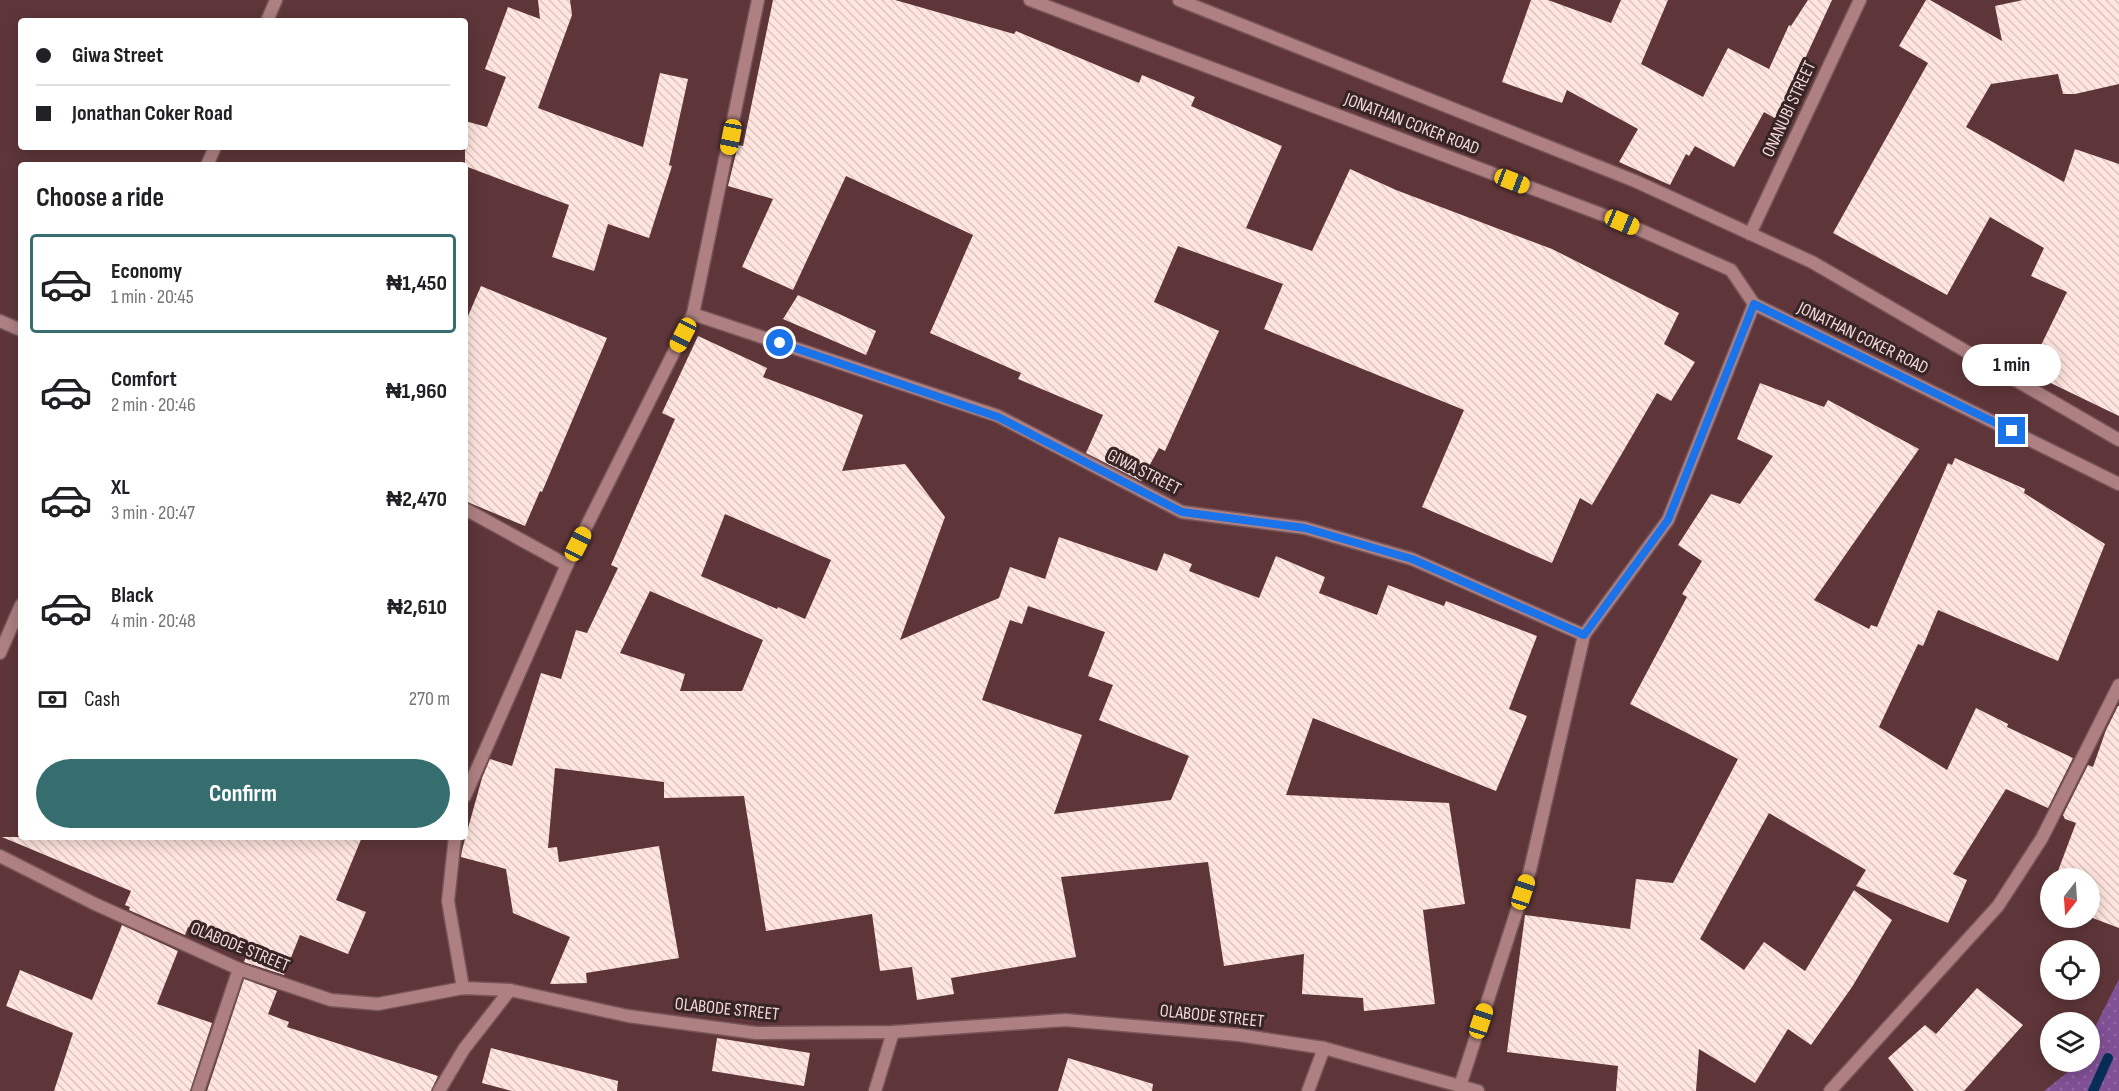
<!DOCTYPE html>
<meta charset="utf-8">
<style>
body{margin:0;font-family:"Sofia Sans Condensed",sans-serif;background:#f6f6f6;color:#202124;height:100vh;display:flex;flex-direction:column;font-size:22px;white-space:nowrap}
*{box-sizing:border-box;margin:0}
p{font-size:20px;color:#757577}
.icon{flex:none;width:33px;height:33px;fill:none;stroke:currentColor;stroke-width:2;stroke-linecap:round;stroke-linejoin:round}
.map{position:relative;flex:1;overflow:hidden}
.details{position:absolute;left:18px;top:162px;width:450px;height:678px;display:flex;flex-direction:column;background:#fff;border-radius:6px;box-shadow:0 3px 15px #0003}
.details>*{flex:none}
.banner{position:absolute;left:18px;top:18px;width:450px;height:132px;border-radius:6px;box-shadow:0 3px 15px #0003;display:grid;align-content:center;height:132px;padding:0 18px;background:#fff}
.needle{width:39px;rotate:197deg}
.controls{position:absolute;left:2040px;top:868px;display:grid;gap:12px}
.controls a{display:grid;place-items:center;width:60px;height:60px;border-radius:50%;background:#fff;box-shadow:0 3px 15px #0003;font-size:30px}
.end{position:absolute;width:27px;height:27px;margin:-14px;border:8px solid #1a73e8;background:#fff;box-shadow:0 0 0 3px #fff}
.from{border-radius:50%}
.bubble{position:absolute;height:42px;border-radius:21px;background:#fff;box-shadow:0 3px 15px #0003;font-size:20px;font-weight:700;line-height:42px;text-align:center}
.car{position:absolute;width:18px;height:36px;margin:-18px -9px;border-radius:8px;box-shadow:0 0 4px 2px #0007;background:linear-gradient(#f5c518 24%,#345 0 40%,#f5c518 0 76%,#345 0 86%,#f5c518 0)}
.banner b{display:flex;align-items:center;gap:21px;height:57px;font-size:22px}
.banner b+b{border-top:2px solid #e0e0e0}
.banner i{width:15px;height:15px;background:#202124}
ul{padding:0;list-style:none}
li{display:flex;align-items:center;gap:18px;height:99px;margin:0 12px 9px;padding:0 6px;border:3px solid transparent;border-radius:6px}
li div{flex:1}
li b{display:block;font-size:22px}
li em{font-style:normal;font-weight:700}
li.selected{border-color:#366e70}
li>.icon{width:54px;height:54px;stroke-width:1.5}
h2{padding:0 18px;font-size:27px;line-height:72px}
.pay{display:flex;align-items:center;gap:15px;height:66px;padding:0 18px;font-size:22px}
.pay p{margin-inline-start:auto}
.action{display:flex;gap:12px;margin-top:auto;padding:12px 18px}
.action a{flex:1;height:69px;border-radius:36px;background:#366e70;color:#fff;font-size:24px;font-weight:700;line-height:69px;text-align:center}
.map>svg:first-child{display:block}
</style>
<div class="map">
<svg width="2119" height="1091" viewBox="0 0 2119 1091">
<defs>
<pattern id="grass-dots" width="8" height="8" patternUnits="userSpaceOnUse" patternTransform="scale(1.5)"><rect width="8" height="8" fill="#815196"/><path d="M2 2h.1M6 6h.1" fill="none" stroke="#9369a4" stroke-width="1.8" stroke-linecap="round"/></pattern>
<pattern id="building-back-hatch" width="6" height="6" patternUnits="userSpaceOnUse" patternTransform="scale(1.5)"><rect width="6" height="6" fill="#ffe5df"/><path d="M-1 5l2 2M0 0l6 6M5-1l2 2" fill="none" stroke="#dbc4bf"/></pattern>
</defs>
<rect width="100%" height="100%" fill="#5e3639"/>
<!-- grass -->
<path fill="url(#grass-dots)" d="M2119,979V1091H2044L2074,1067L2077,1062H2090V1037Z"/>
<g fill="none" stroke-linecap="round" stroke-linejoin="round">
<!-- stream -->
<path stroke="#072d58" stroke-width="10" d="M2093,1091L2108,1058"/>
</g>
<!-- building -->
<g fill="url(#building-back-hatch)" fill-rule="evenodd">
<path d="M538,0H570L572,15L538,108L643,147L660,73L688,79L669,165L672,166L649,238L608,224L594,271L552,257L569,205L465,166V121L487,127L506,77L485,69L508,7L540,19Z"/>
<path d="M773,0H895L1014,34L1016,31L1139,83L1142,75L1195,97L1191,106L1282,146L1246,228L1312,251L1350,169L1396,190L1552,249L1679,313L1664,344L1695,362L1671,401L1657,393L1592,505L1580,498L1552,563L1422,507L1464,410L1264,329L1283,284L1178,246L1154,302L1219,331L1165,451L1159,448L1141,481L1086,453L1103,415L1018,379L1021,373L930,333L973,235L846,176L793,290L742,267L773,199L728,186L738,145L743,146Z"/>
<path d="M1531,0H1548L1611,23L1621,0H1668L1641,64L1703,97L1728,48L1769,69L1789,25L1791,26L1808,0H1832L1803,63L1806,64L1783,123L1764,112L1734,167L1695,146L1689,156L1686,154L1670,185L1619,162L1638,129L1567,90L1562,103L1502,82Z"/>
<path d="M1926,0H1930L2002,41L1995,6L2023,0H2119V84L2075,94H2063L2058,74L1991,84L1966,127L2064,182L2075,149L2119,164V416L2028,372L2067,292L2031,276L2044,248L1990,217L1947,295L1833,233L1928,63L1899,46Z"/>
<path d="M481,286L607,338L542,492L540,491L525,526L465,501V323Z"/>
<path d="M798,295L876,331L866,355L783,319Z"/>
<path d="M698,336L767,368L763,377L863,415L842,471L905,464L945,517L900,640L999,598L1010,567L1045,579L1059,537L1157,571L1164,553L1192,564L1189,571L1259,598L1276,556L1325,577L1319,593L1377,615L1388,585L1444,606L1446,601L1537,636L1509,709L1527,716L1496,791L1313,718L1286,795L1449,803L1465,904L1423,910L1435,1004L1364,1011L1363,998L1302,994L1304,954L1224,966L1208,862L1061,877L1076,957L951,978L954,994L917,1000L912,967L880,971L872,914L766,931L744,796L664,798V782L555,768L548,848L557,847L559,862L659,846L679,958L586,973L587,983L550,984L570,937L513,913L506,869L461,857L462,850L482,778L490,759L512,766L541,673L561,679L576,630L587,633L618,568L611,565L675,419L662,413ZM725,514L831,560L805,619L778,607L777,609L701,576ZM650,591L763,640L742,691H680L685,674L620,653ZM1028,606L1105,632L1088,676L1113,685L1099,720L1189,756L1171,800L1054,814L1082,735L982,700L1010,620L1022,624Z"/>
<path d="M1760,383L1824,407L1828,400L1919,449L1814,600L1869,629L1871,625L1877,627L1948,463L1952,465L1955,458L2025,489L2024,493L2105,544L2058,661L1938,610L1923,646L1918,644L1879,727L1947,770L1976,708L2008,724L2007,727L2073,758L2048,808L2006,789L1953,874L1967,880L1948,923L1856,886L1866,870L1769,813L1700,939L1744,970L1764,942L1805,971L1854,890L1892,920L1852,987L1811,1045L1788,1029L1755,1083L1699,1049L1696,1091H1616L1618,1066L1507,1052L1525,915L1630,929L1636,879L1673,883L1738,759L1630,704L1687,597L1682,594L1702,561L1678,545L1711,494L1740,504L1773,456L1737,439Z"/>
<path d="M2118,706H2119V928L2090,917V879H2055L2076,823L2065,819L2063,815L2088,765L2093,767L2106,730Z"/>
<path d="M2,837H362L336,900L366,912L348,954L300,935L284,975L244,962L248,952L188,927L185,935L129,910L130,907L125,905L131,891Z"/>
<path d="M122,925L178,951L157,1004L212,1023L190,1091H54L73,1033L6,1006L20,970L92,1000Z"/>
<path d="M244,979L277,991L268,1014L289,1022L287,1027L438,1076L431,1091H207Z"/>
<path d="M1977,988L2023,1025L1964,1091H1914L1888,1058L1925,1025L1936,1034Z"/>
<path d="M717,1038L810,1053L804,1086L712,1071Z"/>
<path d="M491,1048L618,1081L617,1091H512L482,1083Z"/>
<path d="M1068,1058L1153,1084L1152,1091H1058Z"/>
</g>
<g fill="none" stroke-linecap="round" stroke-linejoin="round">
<defs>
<g id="minor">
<path d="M1030,0L1622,222L1731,270L1754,304L2119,484"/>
<path d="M1179,0L1635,181L1812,262L2119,440"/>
<path d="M267,21L276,0"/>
<path d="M207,165L215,147"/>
<path d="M1750,234L1860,0"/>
<path d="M693,314L998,416L1182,512L1305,528L1412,559L1584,635"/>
<path d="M0,321L21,330"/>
<path d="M465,509L567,565"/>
<path d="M0,653L21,605"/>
<path d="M465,796L567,565L693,314L758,0"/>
<path d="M455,837L448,901L463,988"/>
<path d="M0,856L95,904L239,969L331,1000L378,1004L463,988L510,990L628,1016L756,1033L893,1032L1065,1020L1239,1035L1324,1048L1478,1091"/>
<path d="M1460,1086L1530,870L1584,635L1668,520L1754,304"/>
<path d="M198,1091L239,969"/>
<path d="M439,1091L464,1049L510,990"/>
<path d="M875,1091L893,1032"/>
<path d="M1308,1091L1324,1048"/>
<path d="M1830,1091L1998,906L2042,838L2119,685"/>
</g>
</defs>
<!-- minor casing -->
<use href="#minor" stroke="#775458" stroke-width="15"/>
<!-- minor -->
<use href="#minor" stroke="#ae8082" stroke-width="12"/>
</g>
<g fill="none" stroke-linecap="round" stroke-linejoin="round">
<!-- route -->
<path stroke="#1a73e8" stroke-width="8" d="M780,343L998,417L1182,512L1305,528L1412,559L1584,635L1668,520L1754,304L2012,431"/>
</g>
<g text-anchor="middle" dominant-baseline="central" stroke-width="6" stroke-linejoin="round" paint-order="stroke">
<!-- street labels -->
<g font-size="18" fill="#f2d8d9" stroke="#372425">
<text transform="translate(1789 109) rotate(-65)">ONANUBI STREET</text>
<text transform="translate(1412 124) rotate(21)">JONATHAN COKER ROAD</text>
<text transform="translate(1863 338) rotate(26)">JONATHAN COKER ROAD</text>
<text transform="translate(1144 472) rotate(27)">GIWA STREET</text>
<text transform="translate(240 947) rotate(22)">OLABODE STREET</text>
<text transform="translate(727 1009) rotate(6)">OLABODE STREET</text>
<text transform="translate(1212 1016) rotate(6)">OLABODE STREET</text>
</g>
</g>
</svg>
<div class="controls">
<a><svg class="needle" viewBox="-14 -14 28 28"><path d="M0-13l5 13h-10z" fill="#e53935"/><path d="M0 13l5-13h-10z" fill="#757577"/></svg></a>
<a><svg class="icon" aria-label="locate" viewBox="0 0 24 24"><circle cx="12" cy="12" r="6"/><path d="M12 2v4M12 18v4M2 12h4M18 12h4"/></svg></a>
<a><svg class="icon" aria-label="layers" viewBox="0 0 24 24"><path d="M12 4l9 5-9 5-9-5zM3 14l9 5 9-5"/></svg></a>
</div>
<i class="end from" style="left:780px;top:343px"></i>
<i class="end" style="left:2012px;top:431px"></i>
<div class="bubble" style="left:1962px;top:344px;width:99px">1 min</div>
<i class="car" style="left:731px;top:137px;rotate:191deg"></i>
<i class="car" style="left:1512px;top:181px;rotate:111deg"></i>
<i class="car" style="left:1622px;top:222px;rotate:113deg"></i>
<i class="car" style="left:683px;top:335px;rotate:207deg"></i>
<i class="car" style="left:578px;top:544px;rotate:27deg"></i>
<i class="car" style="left:1523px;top:892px;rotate:18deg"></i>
<i class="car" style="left:1481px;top:1021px;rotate:18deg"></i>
<div class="banner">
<b><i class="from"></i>Giwa Street</b>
<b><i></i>Jonathan Coker Road</b>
</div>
<section class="details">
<h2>Choose a ride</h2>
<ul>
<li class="selected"><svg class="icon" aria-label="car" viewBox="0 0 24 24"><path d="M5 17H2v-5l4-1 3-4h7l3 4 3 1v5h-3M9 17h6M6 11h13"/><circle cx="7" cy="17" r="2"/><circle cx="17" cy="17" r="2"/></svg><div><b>Economy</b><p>1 min · 20:45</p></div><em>₦1,450</em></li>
<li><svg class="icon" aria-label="car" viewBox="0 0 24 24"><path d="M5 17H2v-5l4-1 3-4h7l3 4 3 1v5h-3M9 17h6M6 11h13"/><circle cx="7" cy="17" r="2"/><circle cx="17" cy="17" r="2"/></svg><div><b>Comfort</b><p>2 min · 20:46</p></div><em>₦1,960</em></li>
<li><svg class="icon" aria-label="car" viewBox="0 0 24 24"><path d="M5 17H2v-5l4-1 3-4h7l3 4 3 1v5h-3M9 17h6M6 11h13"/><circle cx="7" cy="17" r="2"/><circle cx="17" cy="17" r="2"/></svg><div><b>XL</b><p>3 min · 20:47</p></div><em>₦2,470</em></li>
<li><svg class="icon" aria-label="car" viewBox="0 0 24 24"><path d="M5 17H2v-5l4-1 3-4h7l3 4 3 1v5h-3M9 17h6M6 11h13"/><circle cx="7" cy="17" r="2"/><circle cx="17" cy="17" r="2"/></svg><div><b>Black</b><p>4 min · 20:48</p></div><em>₦2,610</em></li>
</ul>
<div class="pay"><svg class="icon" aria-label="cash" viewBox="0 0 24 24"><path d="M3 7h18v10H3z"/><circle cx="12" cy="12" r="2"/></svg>Cash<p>270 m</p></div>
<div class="action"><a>Confirm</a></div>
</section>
</div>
